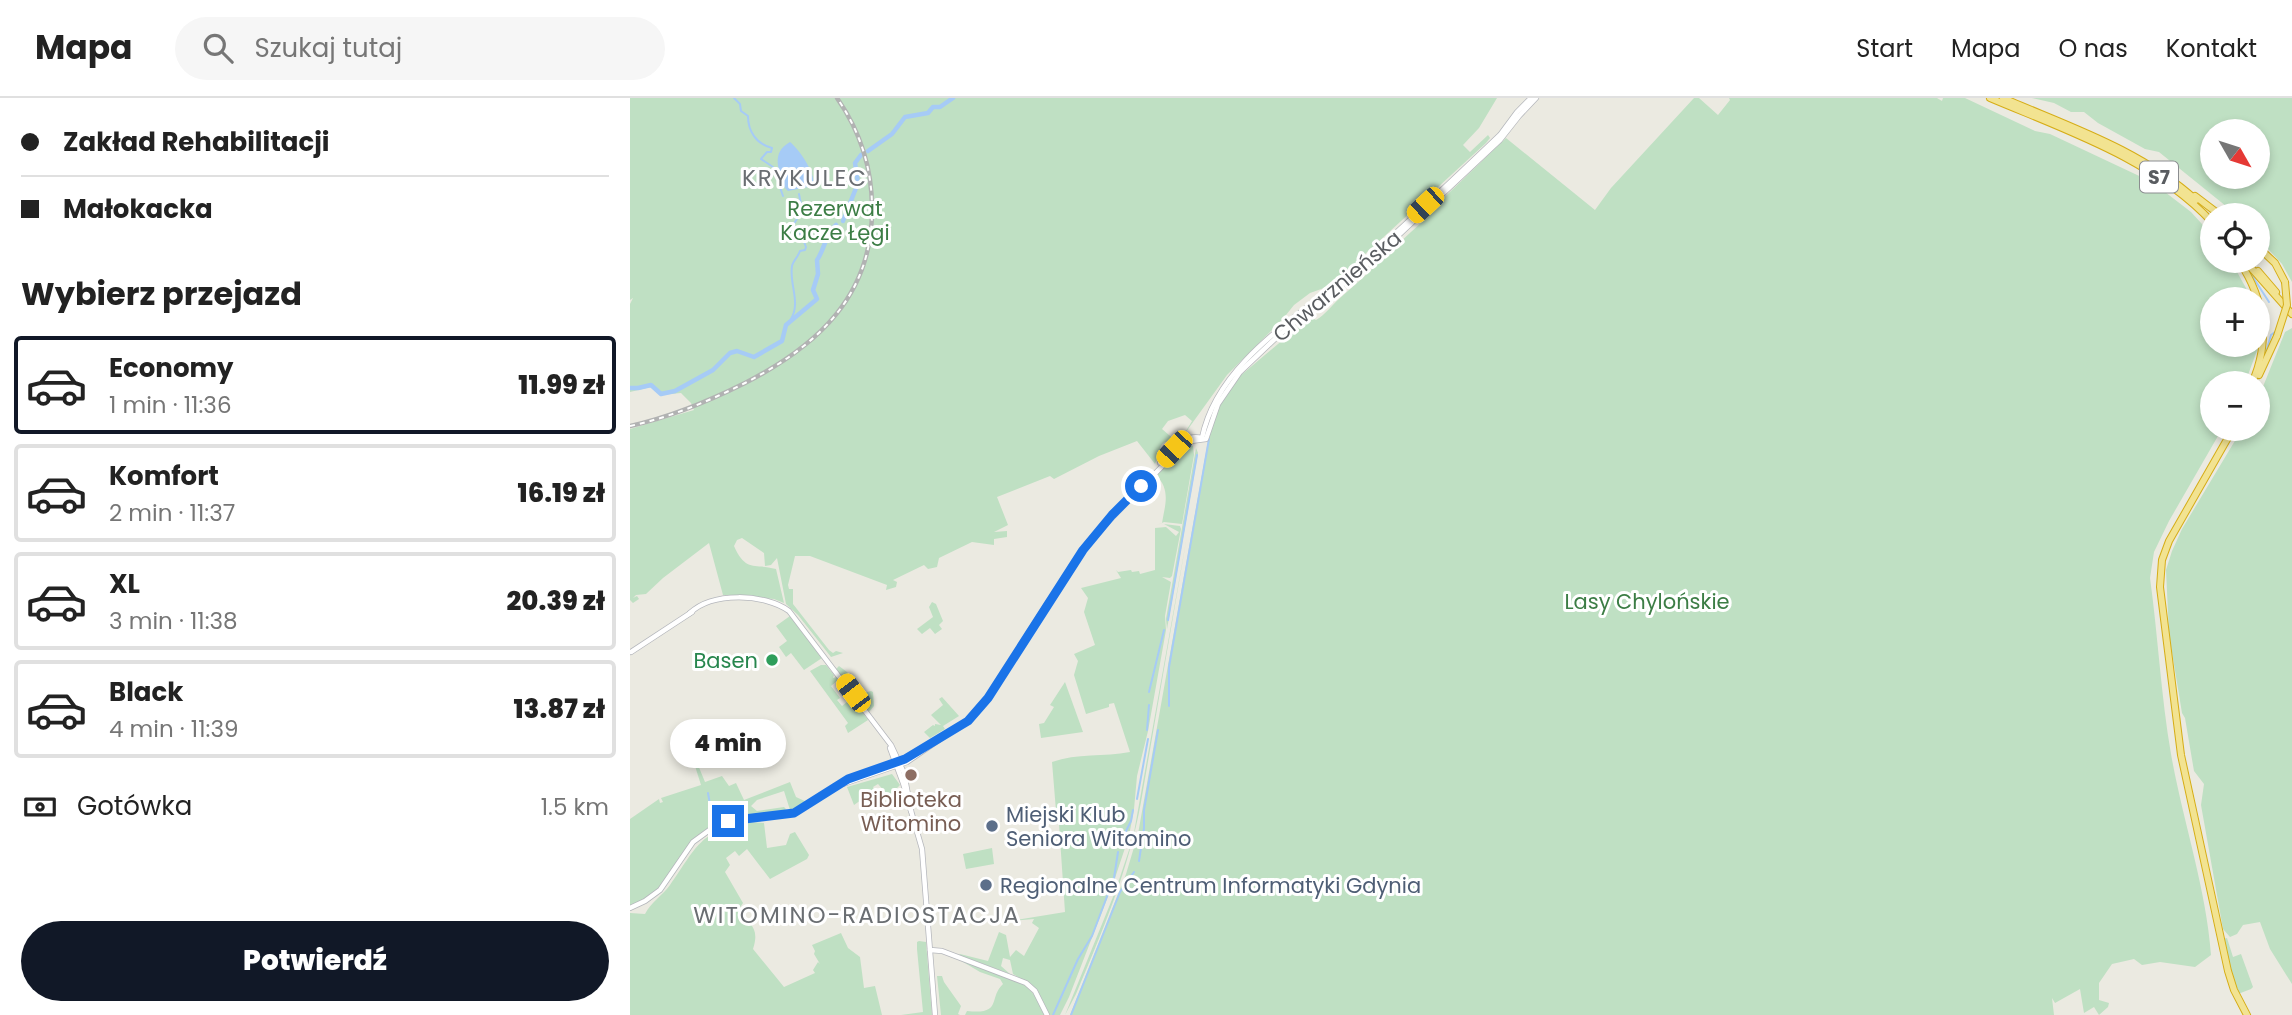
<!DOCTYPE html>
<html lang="pl">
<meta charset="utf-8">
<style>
body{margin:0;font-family:Poppins,sans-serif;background:#f6f6f6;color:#222;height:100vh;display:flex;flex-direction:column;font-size:26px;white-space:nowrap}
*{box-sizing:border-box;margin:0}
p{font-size:23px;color:#767676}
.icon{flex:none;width:38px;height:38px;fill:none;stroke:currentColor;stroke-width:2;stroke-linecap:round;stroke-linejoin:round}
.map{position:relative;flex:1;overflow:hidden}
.sheet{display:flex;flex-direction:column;background:#fff;width:630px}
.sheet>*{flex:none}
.top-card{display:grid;align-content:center;height:154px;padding:0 21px;background:#fff}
.needle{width:46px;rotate:129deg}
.tools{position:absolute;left:1570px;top:21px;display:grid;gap:14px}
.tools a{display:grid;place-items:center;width:70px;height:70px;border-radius:50%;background:#fff;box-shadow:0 4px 10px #0003;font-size:35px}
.end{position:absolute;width:32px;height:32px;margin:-16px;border:9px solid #1a73e8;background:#fff;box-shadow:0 0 0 4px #fff}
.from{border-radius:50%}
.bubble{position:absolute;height:49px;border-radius:24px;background:#fff;box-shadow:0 4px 10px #0003;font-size:23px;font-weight:800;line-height:49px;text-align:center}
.car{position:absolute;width:21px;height:42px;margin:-21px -10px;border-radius:9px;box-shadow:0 0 5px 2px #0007;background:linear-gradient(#f5c518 24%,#345 0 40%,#f5c518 0 76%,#345 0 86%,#f5c518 0)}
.top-card b{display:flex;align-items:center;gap:24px;height:66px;font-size:26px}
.top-card b+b{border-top:2px solid #e0e0e0}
.top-card i{width:18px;height:18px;background:#222}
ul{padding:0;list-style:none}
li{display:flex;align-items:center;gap:21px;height:98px;margin:0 14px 10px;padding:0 7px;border:4px solid #e0e0e0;border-radius:7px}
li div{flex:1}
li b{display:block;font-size:26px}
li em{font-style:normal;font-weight:800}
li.active{border-color:#111827}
li>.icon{width:63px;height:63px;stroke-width:1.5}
h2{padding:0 21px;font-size:32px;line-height:84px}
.pay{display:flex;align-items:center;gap:18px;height:77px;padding:0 21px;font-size:26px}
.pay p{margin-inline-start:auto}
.cta{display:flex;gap:14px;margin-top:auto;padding:14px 21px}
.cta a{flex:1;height:80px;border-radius:42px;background:#111827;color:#fff;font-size:28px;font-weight:800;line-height:80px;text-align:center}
header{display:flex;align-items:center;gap:42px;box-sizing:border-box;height:98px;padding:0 35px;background:#fff;border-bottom:2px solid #e0e0e0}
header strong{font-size:33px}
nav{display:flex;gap:38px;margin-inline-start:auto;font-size:24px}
.search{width:490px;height:63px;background:#f6f6f6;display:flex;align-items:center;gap:18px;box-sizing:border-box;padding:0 24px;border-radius:38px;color:#767676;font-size:26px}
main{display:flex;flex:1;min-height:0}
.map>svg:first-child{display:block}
</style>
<header>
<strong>Mapa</strong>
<div class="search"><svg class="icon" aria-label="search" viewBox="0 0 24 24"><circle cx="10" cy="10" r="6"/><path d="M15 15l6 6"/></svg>Szukaj tutaj</div>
<nav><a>Start</a><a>Mapa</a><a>O nas</a><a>Kontakt</a></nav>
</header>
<main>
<section class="sheet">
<div class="top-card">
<b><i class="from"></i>Zakład Rehabilitacji</b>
<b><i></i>Małokacka</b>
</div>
<h2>Wybierz przejazd</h2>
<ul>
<li class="active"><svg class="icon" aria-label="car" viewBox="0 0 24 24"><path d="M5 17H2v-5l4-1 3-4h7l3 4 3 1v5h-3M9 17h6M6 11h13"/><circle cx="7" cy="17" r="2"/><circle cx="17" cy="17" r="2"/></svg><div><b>Economy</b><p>1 min · 11:36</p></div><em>11.99 zł</em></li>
<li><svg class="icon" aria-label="car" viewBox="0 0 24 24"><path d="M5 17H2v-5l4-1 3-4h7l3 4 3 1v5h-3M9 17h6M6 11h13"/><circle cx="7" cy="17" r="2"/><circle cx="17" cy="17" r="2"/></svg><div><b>Komfort</b><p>2 min · 11:37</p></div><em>16.19 zł</em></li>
<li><svg class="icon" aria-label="car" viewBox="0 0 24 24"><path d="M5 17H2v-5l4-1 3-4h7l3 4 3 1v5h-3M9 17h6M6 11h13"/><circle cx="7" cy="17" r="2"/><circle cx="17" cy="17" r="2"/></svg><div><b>XL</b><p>3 min · 11:38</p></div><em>20.39 zł</em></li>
<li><svg class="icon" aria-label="car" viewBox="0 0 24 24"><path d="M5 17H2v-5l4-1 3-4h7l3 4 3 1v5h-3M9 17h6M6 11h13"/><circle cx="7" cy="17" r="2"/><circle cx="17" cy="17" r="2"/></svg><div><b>Black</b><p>4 min · 11:39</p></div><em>13.87 zł</em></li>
</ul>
<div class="pay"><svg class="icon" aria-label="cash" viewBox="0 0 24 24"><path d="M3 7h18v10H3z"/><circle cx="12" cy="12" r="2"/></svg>Gotówka<p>1.5 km</p></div>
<div class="cta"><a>Potwierdź</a></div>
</section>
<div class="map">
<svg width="1662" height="917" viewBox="0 0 1662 917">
<rect width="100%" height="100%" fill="#ebeae1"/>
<!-- green -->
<g fill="#bfe0c3" fill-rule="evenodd">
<path d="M0,0H867L849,30L833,47L840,54L858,37L860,40L856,45L721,169L694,190L680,195L664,207L652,222L597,277L553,338L562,323L555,317L538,323L532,331L546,343L551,340L547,344C526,340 532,353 525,366L507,343L469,358L424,381L420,378L367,399L378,427L364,434L377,433V439L364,441V447L342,444L309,460L307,469L298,471L294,467L263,482L267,484L266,489L256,492L257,487L180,458H165L158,487L159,491H163V506L199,552L203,555L206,553L213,555L201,559L168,517L156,506L147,460L141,467L135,468L134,455L112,440L107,442L104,448C116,475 125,465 146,471L154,505L144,501L93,497L79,445L33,480L16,496L6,497L3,500L7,498L9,501L3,505L0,502V331L64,312L61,305L51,295L30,297L21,289L0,294V206L3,200L0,202Z"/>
<path d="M1064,0H1069L1088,17L1100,2L1099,0H1307L1312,3L1313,0H1335L1405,33L1420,36L1522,84L1561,114L1582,137V163H1601L1622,201H1582V247H1628V222V250L1615,285H1582V331H1592L1539,423L1524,454L1520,480C1528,538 1531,598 1541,656C1553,724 1576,789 1581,857L1565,869L1530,864L1512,867L1504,861L1482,866L1469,885V902L1479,905L1478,909L1469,917L1464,909L1454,915L1450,891L1425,905L1422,900L1424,917H440L496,776L508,736L579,337L589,307L610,278L680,219L686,222C696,216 701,208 710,200C741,174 768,144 799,118L797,116L876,40L965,112L981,90Z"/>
<path d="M1402,0H1662V184L1652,166L1628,140V117H1607L1529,54L1515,51L1468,25L1454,14H1441L1424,5ZM1582,33H1628V79H1582Z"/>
<path d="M1662,230V886L1640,851L1630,824L1613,827L1607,836L1600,839L1593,831L1571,707L1574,686L1564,673L1555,620L1552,615L1539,536L1536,472L1542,453L1552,431L1612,331H1628V301L1655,234Z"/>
<path d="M560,347L563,348L564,357L552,426L534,424L525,428L532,425C535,407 541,392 526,377Z"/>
<path d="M566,350L568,355L537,531L536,521Z"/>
<path d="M534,426L550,428L551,431L542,478L540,480L532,479L541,484L535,518L536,532L518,633L507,678L504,711L499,738L484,783L439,899L430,917H419L404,889L383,876L380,862L373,860L371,868L380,876L329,857L330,856L358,863L369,834L376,837L380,859L386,852L394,858L409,830L402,825L404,821L380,823L435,814L429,726L427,725L422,664C447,655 474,659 500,654L484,605L479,606V609L456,616L444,577L448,563L444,556L465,547L454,514L458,500L451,490L491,480L486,472L488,474L501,472L502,474L509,473L510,476L525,472V430L536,429L546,438L549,434Z"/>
<path d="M557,438L511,704C499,771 472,834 446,896L435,917L485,794L503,740Z"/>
<path d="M302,504L306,506L313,523L309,527L312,531L305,536L300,530L292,536L287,531L303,519L299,509Z"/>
<path d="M160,518L192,560L174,572L161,555L156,559L149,549L157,543L146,528Z"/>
<path d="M191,567H196L204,577L203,580L206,579L208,582L201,588L210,600L207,602L212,608L222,600L238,622L218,635L215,628L218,625L180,573Z"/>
<path d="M209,568L217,574L233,595L241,593L243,594L244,608L239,614L206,571Z"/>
<path d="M435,584L453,634L411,640L409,626L414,625L424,609L420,607L422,604Z"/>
<path d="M312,599L329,618L313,628L315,631L300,640L294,634L303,627L305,628V626L311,627L301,617L313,607L309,601Z"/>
<path d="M68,667L75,684L92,678L99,688L106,685L114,702L160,684L166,699L179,705L160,712L154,693L127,702L121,708L127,713L154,709L156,711L154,714C134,717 109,716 90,724C55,738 51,768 28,791C20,799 10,804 0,808V721L29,701L30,705L33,704L31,700L71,687L65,668Z"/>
<path d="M262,676L270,687L267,690L269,691L273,707L271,701V708L263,710L267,707L248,686L243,689L245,692L224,707L217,689Z"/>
<path d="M119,724L134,725L137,750L156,747L160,736L165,734L179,757L177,761L140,781L117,751L109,758L105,753L96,760L100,767L95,774L113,805L109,811C120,828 130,829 123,851L154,889L185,875L183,872L188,864L190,866L184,856L185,853L182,847L211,835L218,850L230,859L234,890L245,888L252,917H0V815L15,816C21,804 32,798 40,787C67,749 69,733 119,724Z"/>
<path d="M362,750L364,766L336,771L333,756Z"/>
<path d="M1597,840L1603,859L1611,856L1623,889L1621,891L1608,896L1593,841Z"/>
<path d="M289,843L296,844L302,917H271L293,914L287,851V844Z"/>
<path d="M328,861L396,887L405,898L415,917H335L337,913C373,917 358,900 373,886L370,881L350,874Z"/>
<path d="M307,878H312L314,884L331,908L328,916L330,917H311Z"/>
</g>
<!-- water -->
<path fill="#a6cbf6" d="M160,44C169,51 187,77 183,88L158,93L155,90C149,73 140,55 160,44Z"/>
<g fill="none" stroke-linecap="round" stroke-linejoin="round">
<!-- stream -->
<g stroke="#a6cbf6" stroke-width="2">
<path d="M104,0L110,6L111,13L118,18C118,33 126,46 142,50L141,54H137L131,61L143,69L153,98"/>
<path d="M157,111L167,121L163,127L171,136L176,149L175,152L170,153C168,159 163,163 162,168C159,186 171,204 161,221"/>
<path d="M167,120L171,106L169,96"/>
<path d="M1619,173L1639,204"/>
<path d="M1636,254L1641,237L1645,234"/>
<path d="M538,522L567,357"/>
<path d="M519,594L534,532"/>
<path d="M539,608V569L579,341"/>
<path d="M517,632L519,607"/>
<path d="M78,695L81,712"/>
<path d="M507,701L518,641"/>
<path d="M80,723L81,717"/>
<path d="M492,741L501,723L503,712"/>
<path d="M509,763L514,730V712L528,632"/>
<path d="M423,917L448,861L462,838L484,780L488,754"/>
<path d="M441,917L490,794L504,774"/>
</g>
<!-- river -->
<g stroke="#a6cbf6" stroke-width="4.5">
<path d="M238,53L262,36L275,19L298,15L303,9H310L323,0"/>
<path d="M213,123L228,85L225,65L231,57"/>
<path d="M0,290H8L21,287L31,296L45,293L83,272L100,255L107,253L124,259L152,243L156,227L187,201L183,192L188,176L187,162C195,151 195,136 206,127"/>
</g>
<defs>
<g id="secondary">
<path d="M530,365C542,353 553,335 572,340C588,260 678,214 734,164C780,123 825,80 870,37L887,14L901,0"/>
<path d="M60,515C82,494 134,495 159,513L261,647L274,675L281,713"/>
<path d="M1,554L62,514"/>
<path d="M260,650L273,685L292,751L305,917"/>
<path d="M213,686L277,664L342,619L358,600L413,512L461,441L553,347L561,343L576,341L588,306L610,274L649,237L741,163L870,42L889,18L906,0"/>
<path d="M0,810L15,803L30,792L63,744L85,728L102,722L164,715L218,682L275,661L308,641"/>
<path d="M300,852L312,853L396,885L405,893L417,917"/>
</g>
<g id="highway">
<path d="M1360,0C1438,33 1523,61 1582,124"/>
<path d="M1373,0C1440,29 1511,52 1566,102"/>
<path d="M1565,98L1590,117"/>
<path d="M1628,149L1645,165L1655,184"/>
<path d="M1609,163C1635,202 1641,242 1622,285"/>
<path d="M1615,163L1662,216"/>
<path d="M1628,173L1646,194"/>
<path d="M1629,277L1647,238"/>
<path d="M1603,331L1539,443L1532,462L1530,489L1551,657L1598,873L1604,892L1617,917"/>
</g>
</defs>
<!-- secondary casing -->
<use href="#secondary" stroke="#b5b7bc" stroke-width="6"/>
<!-- highway casing -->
<use href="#highway" stroke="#d6ad16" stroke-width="8"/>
<!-- secondary -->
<use href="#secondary" stroke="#fff" stroke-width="4.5"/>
<!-- highway -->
<use href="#highway" stroke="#f2e391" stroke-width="6"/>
<defs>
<path id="rail" d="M0,328C41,319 77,304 115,285C187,248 243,198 242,110C242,70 230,33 207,0"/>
</defs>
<!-- rail casing -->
<use href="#rail" stroke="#b1b2b2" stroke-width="4.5"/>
<!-- rail -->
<use href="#rail" stroke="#fff" stroke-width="2" stroke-dasharray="5" stroke-linecap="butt"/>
<defs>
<path id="highway-bridge" d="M1647,238L1657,207L1655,184"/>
</defs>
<!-- highway-bridge casing -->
<use href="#highway-bridge" stroke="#d6ad16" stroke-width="8" stroke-linecap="butt"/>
<!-- highway-bridge -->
<use href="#highway-bridge" stroke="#f2e391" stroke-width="6"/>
</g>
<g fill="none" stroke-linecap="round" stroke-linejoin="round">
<!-- route -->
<path stroke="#1a73e8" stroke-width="9" d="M98,723L164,715L218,681L275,661L338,623L358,600L453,452L482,417L511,388"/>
</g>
<!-- markers -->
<circle fill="#2e9e5b" stroke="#fff" stroke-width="2.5" cx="142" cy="562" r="7"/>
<circle fill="#8d6e63" stroke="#fff" stroke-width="2.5" cx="281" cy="677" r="7"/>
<g fill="#5c6f8a" stroke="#fff" stroke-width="2.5">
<circle cx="362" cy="728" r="7"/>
<circle cx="356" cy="787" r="7"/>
</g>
<g text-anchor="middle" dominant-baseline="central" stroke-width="6" stroke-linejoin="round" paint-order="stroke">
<!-- shield labels -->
<rect fill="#fff" stroke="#8b8d90" stroke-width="2" x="1510" y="63.5" width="38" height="31" rx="5"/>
<g font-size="19" font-weight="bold" fill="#595c60">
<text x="1529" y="79">S7</text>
</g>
<!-- park labels -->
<g font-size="21" fill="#3c7d45" stroke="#fff">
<text x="205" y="110">Rezerwat<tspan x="205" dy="24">Kacze Łęgi</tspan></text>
<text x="1017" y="503">Lasy Chylońskie</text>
</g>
<!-- street labels -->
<g font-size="21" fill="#595c60" stroke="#fff">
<text transform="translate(707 188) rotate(-40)">Chwarznieńska</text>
</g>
<!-- leisure labels -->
<g font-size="21" fill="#27864d" stroke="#fff" text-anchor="end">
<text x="128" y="562">Basen</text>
</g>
<!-- education labels -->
<g font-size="21" fill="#785e54" stroke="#fff">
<text x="281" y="701">Biblioteka<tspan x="281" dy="24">Witomino</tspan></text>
</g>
<!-- service labels -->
<g font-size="21" fill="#4e5e75" stroke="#fff" text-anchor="start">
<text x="376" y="716">Miejski Klub<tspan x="376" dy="24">Seniora Witomino</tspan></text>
<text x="370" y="787">Regionalne Centrum Informatyki Gdynia</text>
</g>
<!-- neighbourhood labels -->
<g font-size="23" letter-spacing="2" fill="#6a6e72" stroke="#fff">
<text x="175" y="80">KRYKULEC</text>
<text x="227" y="817">WITOMINO-RADIOSTACJA</text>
</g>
</g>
</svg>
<div class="tools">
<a><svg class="needle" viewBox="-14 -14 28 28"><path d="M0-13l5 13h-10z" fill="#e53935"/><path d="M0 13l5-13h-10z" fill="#767676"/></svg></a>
<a><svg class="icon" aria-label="locate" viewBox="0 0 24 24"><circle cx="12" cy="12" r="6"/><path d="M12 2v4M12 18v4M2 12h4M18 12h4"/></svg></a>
<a>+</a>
<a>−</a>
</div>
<i class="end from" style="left:511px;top:388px"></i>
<i class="end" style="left:98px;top:723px"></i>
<div class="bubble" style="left:40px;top:621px;width:116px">4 min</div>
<i class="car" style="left:795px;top:107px;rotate:227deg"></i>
<i class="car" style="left:544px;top:351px;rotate:223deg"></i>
<i class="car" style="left:223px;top:595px;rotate:323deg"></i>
</div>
</main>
